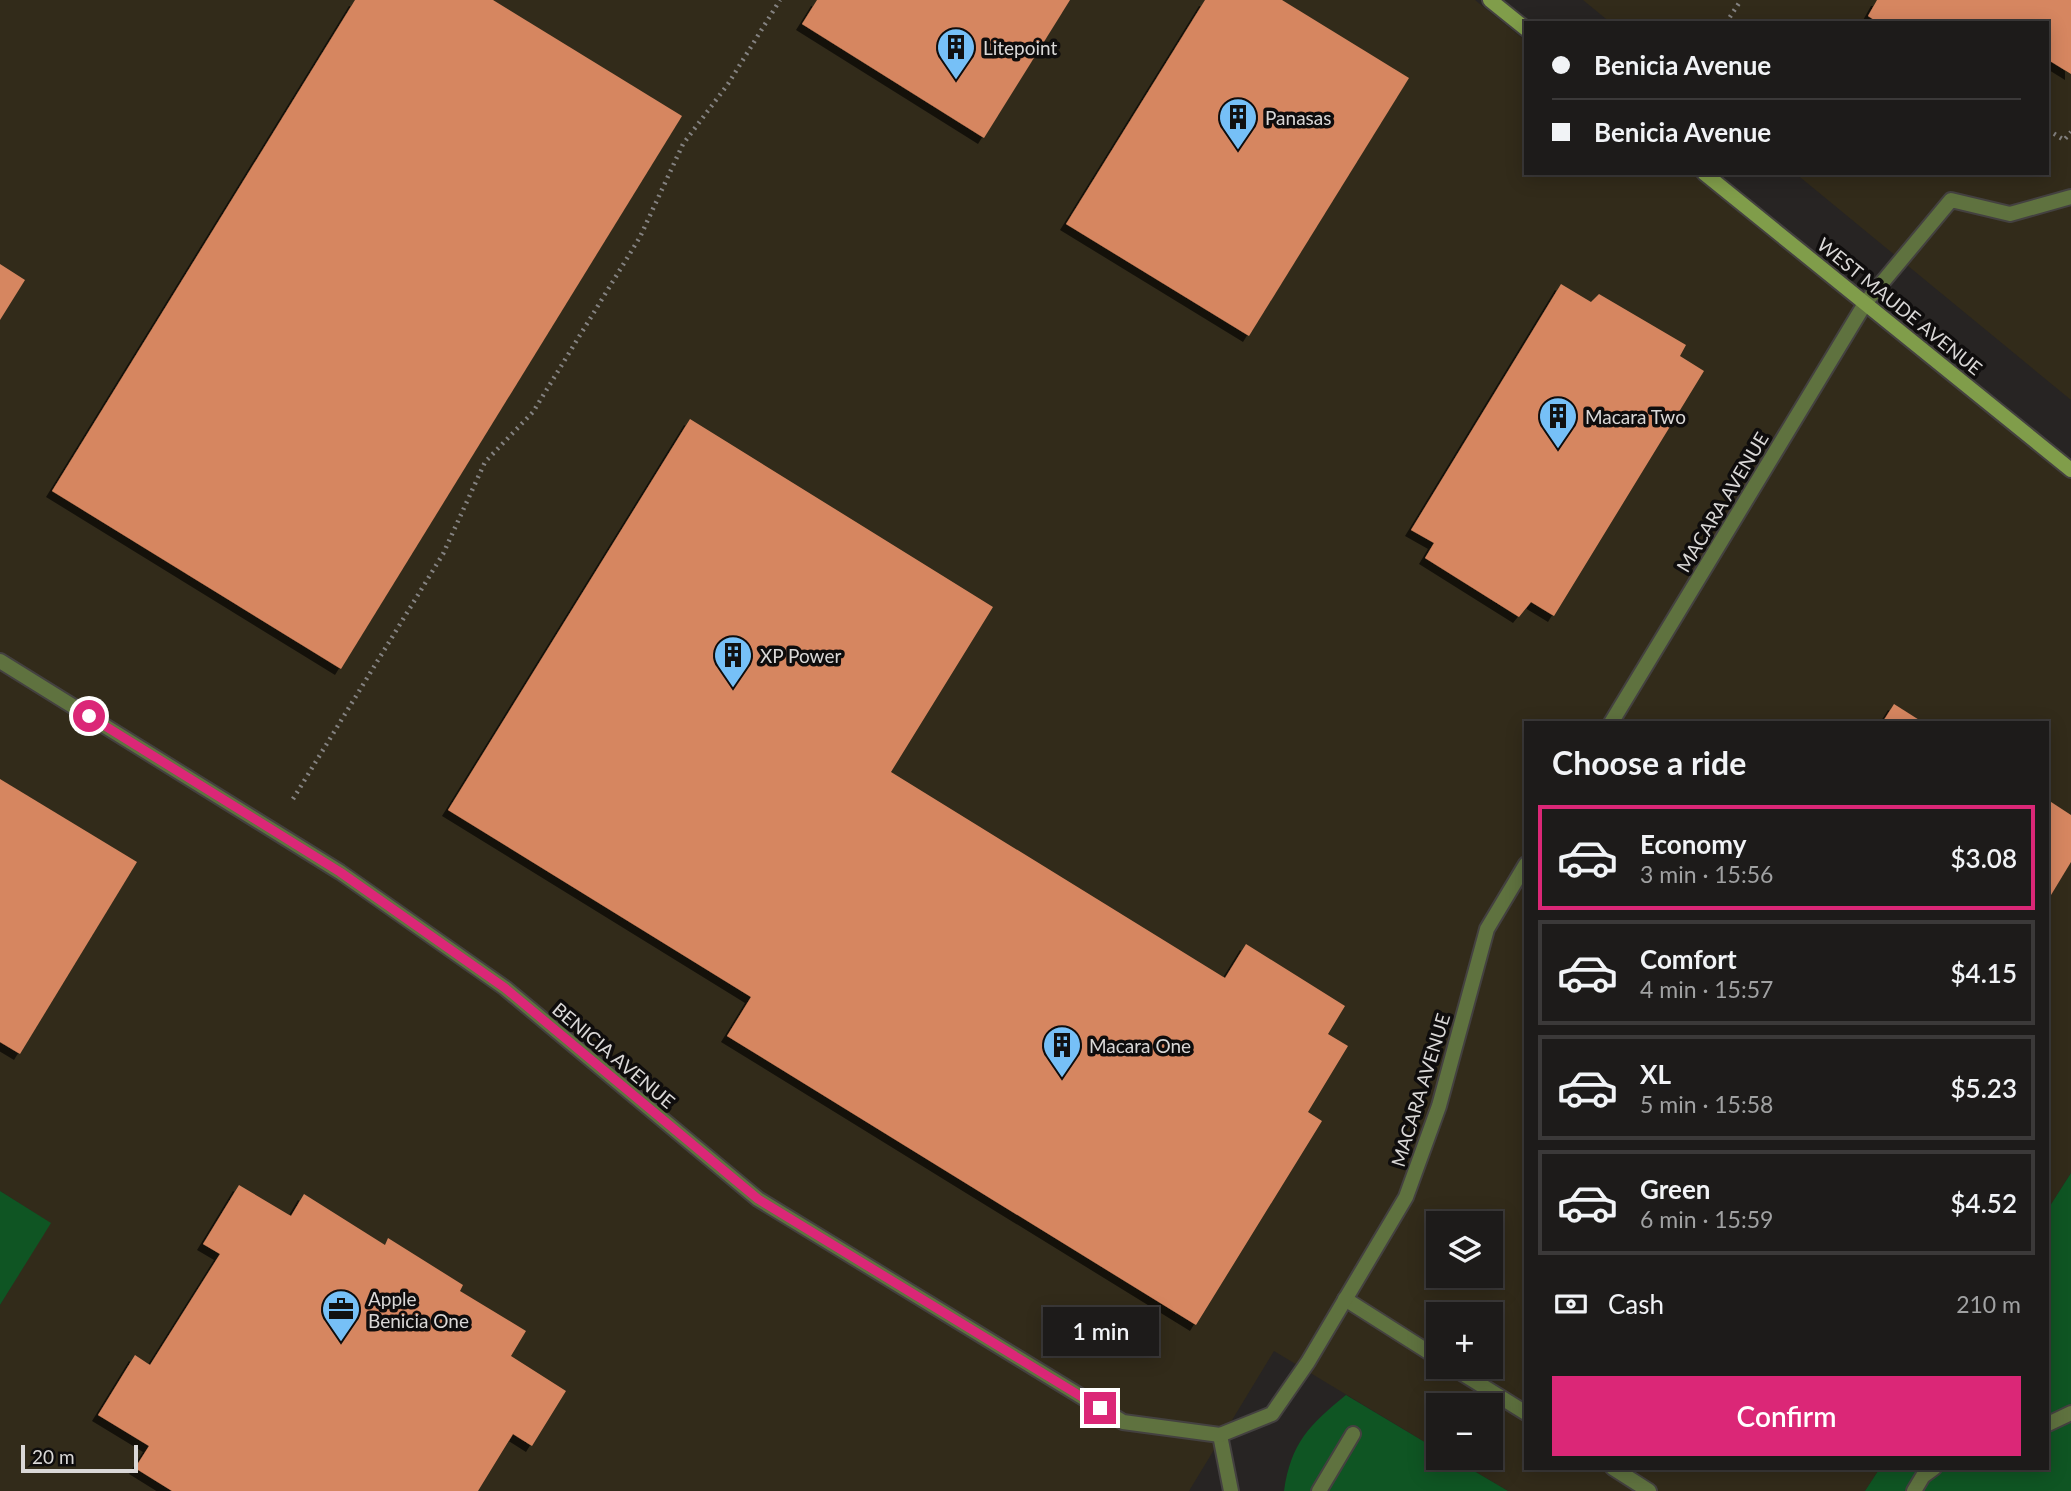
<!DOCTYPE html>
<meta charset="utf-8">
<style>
body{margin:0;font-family:Lato,sans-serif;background:#2a2827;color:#f1f3f6;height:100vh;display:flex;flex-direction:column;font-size:26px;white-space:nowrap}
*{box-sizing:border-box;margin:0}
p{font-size:23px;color:#a0a1a2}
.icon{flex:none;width:38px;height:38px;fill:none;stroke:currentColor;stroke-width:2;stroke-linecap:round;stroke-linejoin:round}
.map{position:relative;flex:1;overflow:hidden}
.sheet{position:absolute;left:1524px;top:721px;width:525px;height:749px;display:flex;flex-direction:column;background:#1d1b1a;border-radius:0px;box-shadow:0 4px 18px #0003,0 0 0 2px #3b3939}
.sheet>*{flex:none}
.top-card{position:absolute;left:1524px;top:21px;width:525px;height:154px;border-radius:0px;box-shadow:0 4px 18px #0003,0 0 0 2px #3b3939;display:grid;align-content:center;height:154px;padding:0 28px;background:#1d1b1a}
.tools{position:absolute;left:1426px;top:1211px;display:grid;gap:14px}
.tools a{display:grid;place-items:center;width:77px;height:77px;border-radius:0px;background:#1d1b1a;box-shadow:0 4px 18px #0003,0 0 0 2px #3b3939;font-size:35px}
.scale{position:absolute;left:21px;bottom:18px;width:117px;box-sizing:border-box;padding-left:7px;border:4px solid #dad8d7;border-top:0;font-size:19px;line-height:24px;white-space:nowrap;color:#dad8d7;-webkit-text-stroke:5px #0f0d0d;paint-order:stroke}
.end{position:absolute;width:32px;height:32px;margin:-16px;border:9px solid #db2777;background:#fff;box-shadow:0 0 0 4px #fff}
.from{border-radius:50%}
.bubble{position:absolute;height:49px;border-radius:0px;background:#1d1b1a;box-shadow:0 4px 18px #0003,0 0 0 2px #3b3939;font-size:23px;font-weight:600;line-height:49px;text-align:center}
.top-card b{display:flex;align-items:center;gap:24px;height:66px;font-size:26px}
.top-card b+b{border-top:2px solid #3b3939}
.top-card i{width:18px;height:18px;background:#f1f3f6}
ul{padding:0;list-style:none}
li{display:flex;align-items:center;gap:21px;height:105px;margin:0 14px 10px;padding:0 14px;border:4px solid #3b3939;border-radius:0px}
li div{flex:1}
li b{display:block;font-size:26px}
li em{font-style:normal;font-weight:600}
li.current{border-color:#db2777}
li>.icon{width:63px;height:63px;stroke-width:1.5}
h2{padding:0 28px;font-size:32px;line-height:84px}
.pay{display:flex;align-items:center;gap:18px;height:77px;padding:0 28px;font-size:26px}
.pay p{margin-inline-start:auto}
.cta{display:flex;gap:14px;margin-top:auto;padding:14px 28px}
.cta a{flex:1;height:80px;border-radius:0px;background:#db2777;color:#fff;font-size:28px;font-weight:600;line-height:80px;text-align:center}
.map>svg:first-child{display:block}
</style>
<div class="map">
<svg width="2071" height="1491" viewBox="0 0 2071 1491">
<defs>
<filter id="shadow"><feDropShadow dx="-6" dy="6" stdDeviation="0" flood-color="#0009"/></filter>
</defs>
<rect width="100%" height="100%" fill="#272423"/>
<!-- commercial -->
<g fill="#322b1a" fill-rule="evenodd">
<path d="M0,0H1475L1526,41V173H1691L2071,477V1173L2048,1209V723H1526V1468H1880L1865,1491H1508L1452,1458H1491V1405H1438V1450L1274,1351L1189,1491H0V1305L50,1223L0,1191ZM1438,1223H1491V1276H1438ZM1438,1314H1491V1367H1438Z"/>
<path d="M1583,0H2071V400L1795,173H2048V23H1611Z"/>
</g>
<!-- green -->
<g fill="#0f5523">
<path d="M2071,1173V1491H1865L1880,1468H2048V1209Z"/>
<path d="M0,1191L51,1223L0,1305Z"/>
<path d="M1346,1395L1438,1450V1458H1452L1508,1491H1284C1291,1443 1309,1425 1346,1395Z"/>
</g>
<!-- building -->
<g fill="#d68660" filter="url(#shadow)">
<path d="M355,0H493L682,116L341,669L52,491Z"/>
<path d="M817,0H1070L984,138L802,24Z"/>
<path d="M1205,0H1282L1409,78L1249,336L1066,224Z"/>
<path d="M1877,0H2071V74L2050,61L2048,65V23H1879L1868,16Z"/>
<path d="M0,264L25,280L0,320Z"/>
<path d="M1561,284L1591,302L1599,294L1686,345L1680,356L1704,371L1554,616L1531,602L1519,617L1425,558L1434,543L1411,530Z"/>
<path d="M690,419L993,607L891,772L1225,978L1246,944L1345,1006L1328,1034L1348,1046L1308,1112L1322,1121L1196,1325L727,1036L751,997L448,810Z"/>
<path d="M1894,704L1924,723H1882Z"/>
<path d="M0,779L137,862L20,1054L0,1042Z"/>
<path d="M2048,800L2071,815V862L2048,900Z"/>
<path d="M239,1185L291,1216L304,1194L385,1245L388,1238L463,1285L460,1291L526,1331L511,1356L566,1391L532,1446L513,1434L478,1491H172L135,1468L149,1446L98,1415L135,1355L150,1365L220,1254L203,1244Z"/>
</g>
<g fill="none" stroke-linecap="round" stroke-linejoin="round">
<defs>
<g id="lane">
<path d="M1866,302L1951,200L2010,214L2071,197"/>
<path d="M1345,1299L1438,1358"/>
<path d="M1452,1367L1526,1413"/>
<path d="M2048,1424L2071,1413"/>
<path d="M1220,1435L1231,1491"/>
<path d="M1613,1468L1649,1491"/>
<path d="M1319,1491L1353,1434"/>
<path d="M1914,1491L1923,1476L1934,1468"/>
</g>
<g id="street">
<path d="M0,661L340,872L505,988L758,1199L1123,1422L1220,1435L1272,1414L1308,1362L1406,1197L1439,1106L1487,929L1526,864"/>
<path d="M1611,723L1866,302"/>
</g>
<g id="secondary">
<path d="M1490,0L1526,29"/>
<path d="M1704,173L2071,470"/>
</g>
</defs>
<!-- lane casing -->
<use href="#lane" stroke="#444140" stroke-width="18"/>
<!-- street casing -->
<use href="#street" stroke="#444140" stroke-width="18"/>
<!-- secondary casing -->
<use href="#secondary" stroke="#444140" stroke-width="18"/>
<!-- path -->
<g stroke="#848281" stroke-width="4.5" stroke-dasharray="2 5" stroke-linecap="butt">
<path d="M1726,23L1741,0"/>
<path d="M2048,130L2064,140L2071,132"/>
<path d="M293,799L443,554L485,462L533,412L640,237L683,144L728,84L780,0"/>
</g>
<!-- lane -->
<use href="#lane" stroke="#5f723f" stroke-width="14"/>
<!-- street -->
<use href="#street" stroke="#5f723f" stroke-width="14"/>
<!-- secondary -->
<use href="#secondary" stroke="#809d4a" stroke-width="14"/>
</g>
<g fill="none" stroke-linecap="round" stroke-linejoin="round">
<!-- route -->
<path stroke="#db2777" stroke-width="9" d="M89,716L340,872L505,988L758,1199L1100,1408"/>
</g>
<!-- icons -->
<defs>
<symbol id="building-pin" viewBox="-11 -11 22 30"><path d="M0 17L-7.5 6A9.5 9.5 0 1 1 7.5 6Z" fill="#76c0f7" stroke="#0f0d0d"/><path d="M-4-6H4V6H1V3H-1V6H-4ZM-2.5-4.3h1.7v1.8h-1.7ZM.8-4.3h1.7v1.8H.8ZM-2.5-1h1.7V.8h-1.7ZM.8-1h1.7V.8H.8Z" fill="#111"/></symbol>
<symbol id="office-pin" viewBox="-11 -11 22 30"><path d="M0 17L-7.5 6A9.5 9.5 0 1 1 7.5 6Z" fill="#76c0f7" stroke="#0f0d0d"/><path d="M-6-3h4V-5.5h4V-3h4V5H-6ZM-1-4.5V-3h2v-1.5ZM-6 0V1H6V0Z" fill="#111"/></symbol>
</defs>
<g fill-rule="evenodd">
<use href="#building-pin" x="934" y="25" width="44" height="60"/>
<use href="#building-pin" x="1216" y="95" width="44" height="60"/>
<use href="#building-pin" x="1536" y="394" width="44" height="60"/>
<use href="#building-pin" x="711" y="633" width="44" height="60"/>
<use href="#building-pin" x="1040" y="1023" width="44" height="60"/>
<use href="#office-pin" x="319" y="1287" width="44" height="60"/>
</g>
<g text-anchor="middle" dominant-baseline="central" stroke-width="7" stroke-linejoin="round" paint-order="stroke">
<!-- poi labels -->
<g font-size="19" fill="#dad8d7" stroke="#0f0d0d" text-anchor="start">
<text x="983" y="47">Litepoint</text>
<text x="1265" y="117">Panasas</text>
<text x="1585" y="416">Macara Two</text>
<text x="760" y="655">XP Power</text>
<text x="1089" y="1045">Macara One</text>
<text x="368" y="1298">Apple<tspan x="368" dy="22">Benicia One</tspan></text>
</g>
<!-- street labels -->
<g font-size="19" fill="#dad8d7" stroke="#0f0d0d">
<text transform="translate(1900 306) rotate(39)">WEST MAUDE AVENUE</text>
<text transform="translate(1722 502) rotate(-59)">MACARA AVENUE</text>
<text transform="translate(614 1055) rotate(40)">BENICIA AVENUE</text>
<text transform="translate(1420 1090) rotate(-73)">MACARA AVENUE</text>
</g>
</g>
</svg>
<div class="tools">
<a><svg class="icon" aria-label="layers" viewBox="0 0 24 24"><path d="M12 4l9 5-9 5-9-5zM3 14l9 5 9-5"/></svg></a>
<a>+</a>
<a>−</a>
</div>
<div class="scale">20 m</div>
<i class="end from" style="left:89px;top:716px"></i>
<i class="end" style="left:1100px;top:1408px"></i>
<div class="bubble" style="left:1043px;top:1307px;width:116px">1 min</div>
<div class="top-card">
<b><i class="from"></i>Benicia Avenue</b>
<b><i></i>Benicia Avenue</b>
</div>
<section class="sheet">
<h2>Choose a ride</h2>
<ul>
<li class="current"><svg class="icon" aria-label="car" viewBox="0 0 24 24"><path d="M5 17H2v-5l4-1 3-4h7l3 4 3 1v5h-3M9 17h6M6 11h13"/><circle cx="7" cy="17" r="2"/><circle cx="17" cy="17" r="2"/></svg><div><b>Economy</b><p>3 min · 15:56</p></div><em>$3.08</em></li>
<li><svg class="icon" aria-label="car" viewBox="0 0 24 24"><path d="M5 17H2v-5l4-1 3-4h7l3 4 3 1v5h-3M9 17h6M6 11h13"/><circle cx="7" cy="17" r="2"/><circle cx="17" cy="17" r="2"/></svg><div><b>Comfort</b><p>4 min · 15:57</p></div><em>$4.15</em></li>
<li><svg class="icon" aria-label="car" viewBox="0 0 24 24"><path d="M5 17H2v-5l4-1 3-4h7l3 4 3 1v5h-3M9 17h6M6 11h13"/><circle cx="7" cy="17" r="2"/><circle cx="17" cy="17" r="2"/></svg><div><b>XL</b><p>5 min · 15:58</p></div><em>$5.23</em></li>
<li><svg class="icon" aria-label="car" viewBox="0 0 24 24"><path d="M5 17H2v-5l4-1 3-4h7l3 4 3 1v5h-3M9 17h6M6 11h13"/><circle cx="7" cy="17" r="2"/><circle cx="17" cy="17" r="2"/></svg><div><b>Green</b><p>6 min · 15:59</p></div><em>$4.52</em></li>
</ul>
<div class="pay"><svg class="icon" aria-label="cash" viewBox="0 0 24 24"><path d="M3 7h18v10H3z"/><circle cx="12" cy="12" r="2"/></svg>Cash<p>210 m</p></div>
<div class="cta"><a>Confirm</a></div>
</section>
</div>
